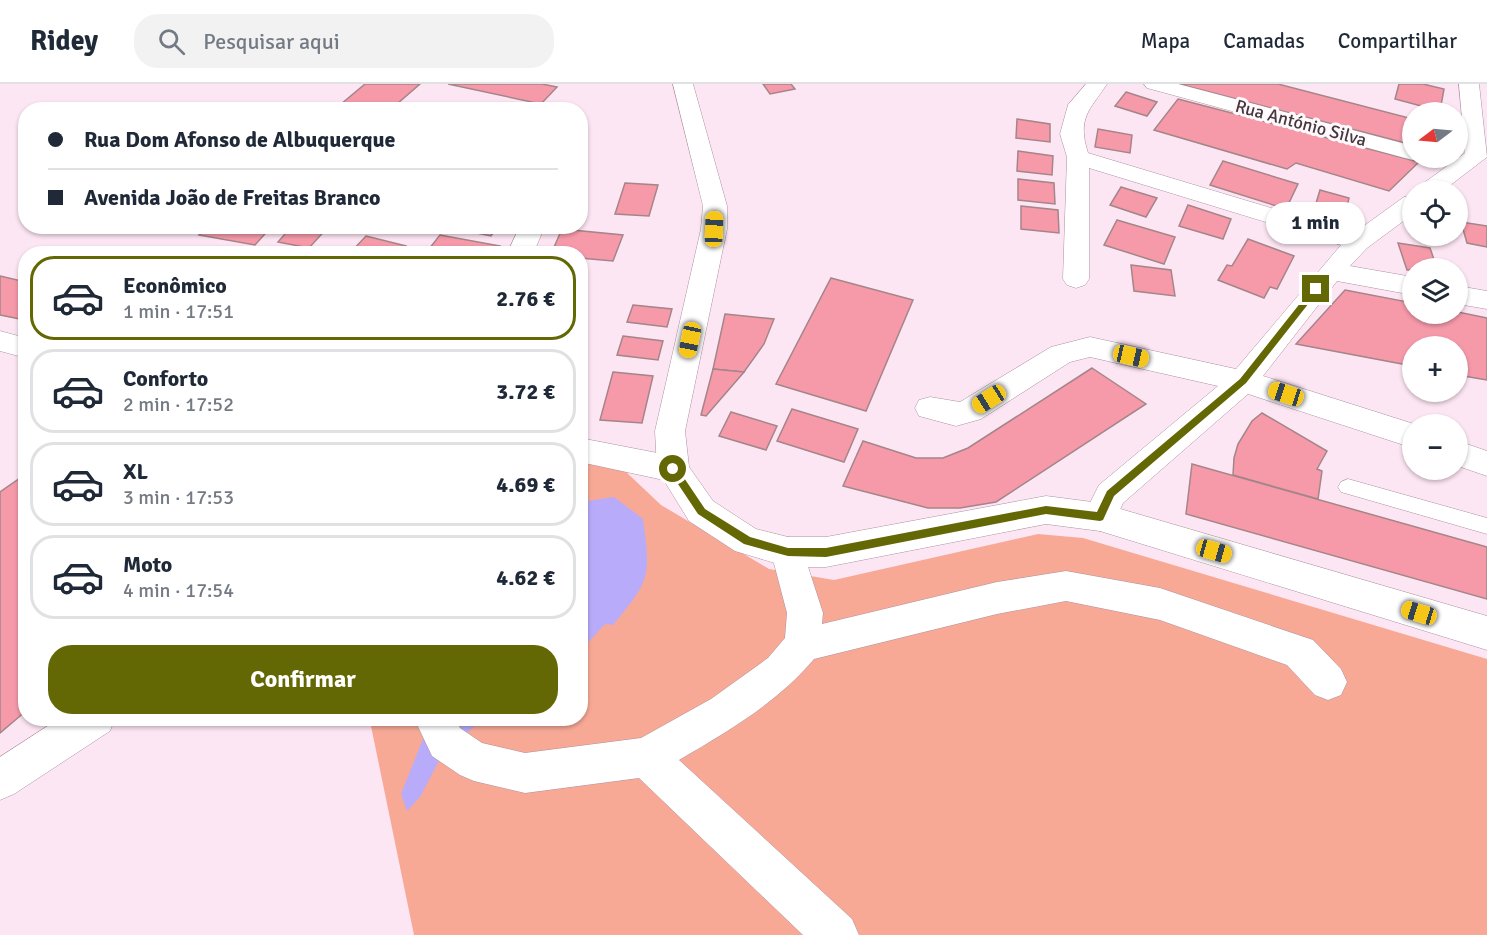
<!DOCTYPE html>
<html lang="pt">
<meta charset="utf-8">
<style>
body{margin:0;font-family:Signika,sans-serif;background:#f2f2f3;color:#1f2937;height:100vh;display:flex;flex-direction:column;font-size:22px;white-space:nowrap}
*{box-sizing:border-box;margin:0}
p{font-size:20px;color:#747a83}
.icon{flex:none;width:33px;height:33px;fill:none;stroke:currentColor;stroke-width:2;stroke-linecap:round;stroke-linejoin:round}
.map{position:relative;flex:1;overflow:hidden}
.side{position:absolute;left:18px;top:162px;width:570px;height:480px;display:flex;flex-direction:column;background:#fff;border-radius:24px;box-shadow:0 2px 4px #0004}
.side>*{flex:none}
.top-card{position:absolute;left:18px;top:18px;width:570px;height:132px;border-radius:24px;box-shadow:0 2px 4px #0004;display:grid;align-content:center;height:132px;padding:0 30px;background:#fff}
.needle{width:39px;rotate:254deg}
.buttons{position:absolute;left:1402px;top:18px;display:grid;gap:12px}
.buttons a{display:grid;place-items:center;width:66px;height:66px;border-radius:50%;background:#fff;box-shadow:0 2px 4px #0004;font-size:30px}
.end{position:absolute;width:27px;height:27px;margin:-14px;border:8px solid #636704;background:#fff;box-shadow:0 0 0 3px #fff}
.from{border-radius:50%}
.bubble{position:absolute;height:42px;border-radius:21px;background:#fff;box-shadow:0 2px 4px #0004;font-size:20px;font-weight:700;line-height:42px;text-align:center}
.car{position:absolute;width:18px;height:36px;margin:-18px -9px;border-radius:8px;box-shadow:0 0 4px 2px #0007;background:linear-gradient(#f5c518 24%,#345 0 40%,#f5c518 0 76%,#345 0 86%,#f5c518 0)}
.top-card b{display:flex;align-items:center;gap:21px;height:57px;font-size:22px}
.top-card b+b{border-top:2px solid #e0e1e3}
.top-card i{width:15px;height:15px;background:#1f2937}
ul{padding:10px 0 0;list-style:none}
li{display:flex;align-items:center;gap:18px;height:84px;margin:0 12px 9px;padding:0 18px;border:3px solid #e0e1e3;border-radius:24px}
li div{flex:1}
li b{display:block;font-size:22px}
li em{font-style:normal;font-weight:700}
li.current{border-color:#636704}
li>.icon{width:54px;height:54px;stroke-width:1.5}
.primary-button{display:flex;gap:12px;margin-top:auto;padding:12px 30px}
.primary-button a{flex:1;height:69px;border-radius:24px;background:#636704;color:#fff;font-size:24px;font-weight:700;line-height:69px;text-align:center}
header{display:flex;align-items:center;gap:36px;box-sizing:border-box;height:84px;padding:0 30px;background:#fff;border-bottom:2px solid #e0e1e3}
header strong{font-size:28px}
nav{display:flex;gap:33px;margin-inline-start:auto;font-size:21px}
.search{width:420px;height:54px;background:#f2f2f3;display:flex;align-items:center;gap:15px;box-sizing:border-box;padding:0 21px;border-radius:24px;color:#747a83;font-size:22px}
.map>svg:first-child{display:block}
</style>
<header>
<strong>Ridey</strong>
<div class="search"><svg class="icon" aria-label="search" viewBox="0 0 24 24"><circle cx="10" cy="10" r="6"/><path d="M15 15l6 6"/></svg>Pesquisar aqui</div>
<nav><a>Mapa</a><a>Camadas</a><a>Compartilhar</a></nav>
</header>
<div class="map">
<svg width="1487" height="851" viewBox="0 0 1487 851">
<rect width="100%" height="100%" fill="#fde6f3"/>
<!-- green -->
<path fill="#f7a996" d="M581,378L624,386L661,421L769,485L834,496L1038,450L1083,454L1487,575V851H414L371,642L353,635L580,634Z"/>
<!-- water -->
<g fill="#b8abfa">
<path d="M614,413L643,435C651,493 650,496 613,541L605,540L581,566V418Z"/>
<path d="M443,635H482L441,673L420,713L407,727L401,710L423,655Z"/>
</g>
<!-- building -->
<g fill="#f69aaa" stroke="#a48589" stroke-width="1.5">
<path d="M365,0H420L390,26H334Z"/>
<path d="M448,0H542L557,3L541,20Z"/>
<path d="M763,0H791L795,5L770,10Z"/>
<path d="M1179,0H1278L1413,35V61Z"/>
<path d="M1399,0H1423L1444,5L1440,27L1395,15Z"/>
<path d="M1126,8L1157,18L1147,32L1115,22Z"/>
<path d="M1178,15L1419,78L1389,107L1296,79L1287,85L1154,46Z"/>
<path d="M1017,35L1050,40V58L1016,54Z"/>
<path d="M1098,45L1132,51L1130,69L1095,63Z"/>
<path d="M1018,67L1053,72L1052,91L1017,87Z"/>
<path d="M1223,77L1298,100L1286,125L1210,101Z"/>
<path d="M1018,95L1054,99L1055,120L1018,116Z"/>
<path d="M625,99L658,101L649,132L615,130Z"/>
<path d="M1121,103L1157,114L1146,133L1110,121Z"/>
<path d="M1320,106L1349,114L1344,135L1314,126Z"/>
<path d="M1188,121L1231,135L1223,155L1179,142Z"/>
<path d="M1021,122L1058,126L1059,149L1021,145Z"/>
<path d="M1117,136L1175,153L1164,180L1104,161Z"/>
<path d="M1461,138L1487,142V163L1467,159Z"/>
<path d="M208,142H272L255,161L199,151Z"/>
<path d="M292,142H329L309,164L278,158Z"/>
<path d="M459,142H498L491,152L457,145Z"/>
<path d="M562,145L623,151L613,177L580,174V170H551Z"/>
<path d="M440,151L500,162L495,170H425Z"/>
<path d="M366,152L406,162L399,170H349Z"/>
<path d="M1248,155L1294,172L1277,205L1270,203L1264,214L1218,196L1227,181L1232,182Z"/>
<path d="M1398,159L1430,164L1437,184L1407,186Z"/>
<path d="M1131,181L1171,186L1175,212L1134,207Z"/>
<path d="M0,192L26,198L25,236L0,231Z"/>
<path d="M831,194L913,216L866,327L776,300Z"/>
<path d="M1345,206L1413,219V230L1458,228L1487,234V296L1458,291V262H1413V282L1296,260Z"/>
<path d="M633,221L672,225L667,243L627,238Z"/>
<path d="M725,230L774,235L764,260L744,288L713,285Z"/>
<path d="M623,252L663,257L658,276L617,271Z"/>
<path d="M1092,284L1146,320L996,418L960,424H928L843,402L863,357L916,374H943L968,364Z"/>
<path d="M713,285L744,288L706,332L701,331Z"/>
<path d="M613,288L653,292L642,339L600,336Z"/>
<path d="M792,325L858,345L844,378L777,357Z"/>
<path d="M731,328L777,342L766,366L719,352Z"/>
<path d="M1262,329L1327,367L1317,385L1322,387L1318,415L1233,391L1234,374L1238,360L1252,337Z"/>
<path d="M1192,380L1487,463V515L1186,430Z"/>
<path d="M26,390V627L0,649V408Z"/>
</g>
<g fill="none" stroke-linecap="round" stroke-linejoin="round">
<defs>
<path id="lane" d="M1348,395L1487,434V450L1341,408L1338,403L1341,398Z"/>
<g id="street">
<path d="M1086,0H1107C1089,27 1077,34 1088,69L1354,149L1404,113L1413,111V130L1367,164L1350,182L1413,193V211L1337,197L1263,292L1414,340L1413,364L1248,310L1123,419L1112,443L1100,447L1088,443L1083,433L1099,401L1218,302L1090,273L1070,278L981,335L956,342L919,332L915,324L919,316L930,313L960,318L1051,263L1090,253L1236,285L1341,161L1089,84V195L1085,201L1076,204L1067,201L1063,195L1067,73L1060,50L1068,21Z"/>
<path d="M1144,0H1178L1413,62V74H1421L1413,76L1405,74L1147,4Z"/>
<path d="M1459,0H1479L1487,73L1444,106H1417L1421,101L1465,69Z"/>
<path d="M520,142H545L533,170H507Z"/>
<path d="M1458,202L1487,207V225L1458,220Z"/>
<path d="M0,247L26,254V274L0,267Z"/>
<path d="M580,354L673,372L684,376L689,385L684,394L673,398L580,378Z"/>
<path d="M1458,357L1487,367V392L1458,382Z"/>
<path d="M788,453L800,458L823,529L822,540L997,498L1066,487L1160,504L1313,556L1341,585L1347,598L1341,611L1328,616L1315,611L1287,581L1160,536L1066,517L997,530L814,575C777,619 728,647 679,676L852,835L859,851H803L639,694L525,709L474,697L460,691L432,672L414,634H455L460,644L482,659L525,669L641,654L711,615L768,574L785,554L787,529L771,468L776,458Z"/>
<path d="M60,634H115L110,647L14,710L0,716V673Z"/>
</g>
<path id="secondary" d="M673,0H693L727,122V145L685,347L689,383L713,417L756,445L788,453H826L1046,412L1100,419L1487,532V566L1100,447L1046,440L826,483H788L735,467L689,437L657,385L655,347L701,145L703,122Z"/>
</defs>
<!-- lane casing -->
<use href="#lane" stroke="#ac91a0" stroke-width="1"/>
<!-- street casing -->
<use href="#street" stroke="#ac91a0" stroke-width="1"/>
<!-- secondary casing -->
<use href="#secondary" stroke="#ac91a0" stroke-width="1"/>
<!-- lane -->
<use href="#lane" fill="#fff" fill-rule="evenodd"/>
<!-- street -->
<use href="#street" fill="#fff" fill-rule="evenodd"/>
<!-- secondary -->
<use href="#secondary" fill="#fff" fill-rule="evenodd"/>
</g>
<!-- route -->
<path fill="#636704" d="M1313,203L1320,205L1246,299L1114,412L1103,436L1100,437L1046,430L826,473L788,472L744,460L698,430L668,385L676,382L705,425L750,453L788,464H826L1046,422L1097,428L1107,407L1240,295Z"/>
<g text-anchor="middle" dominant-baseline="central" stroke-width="6" stroke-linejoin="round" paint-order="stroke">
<!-- far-street labels -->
<g font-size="18" fill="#44383f" stroke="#fff9fc">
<text transform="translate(1301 39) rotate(15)">Rua António Silva</text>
</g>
</g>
</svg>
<div class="buttons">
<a><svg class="needle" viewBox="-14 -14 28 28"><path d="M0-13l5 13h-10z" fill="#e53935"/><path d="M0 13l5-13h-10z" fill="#747a83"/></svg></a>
<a><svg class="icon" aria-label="locate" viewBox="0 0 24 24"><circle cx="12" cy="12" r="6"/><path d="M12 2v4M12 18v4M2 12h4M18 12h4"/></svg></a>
<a><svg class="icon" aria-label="layers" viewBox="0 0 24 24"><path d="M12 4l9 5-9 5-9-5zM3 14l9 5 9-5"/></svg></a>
<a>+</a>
<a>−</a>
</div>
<i class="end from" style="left:673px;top:385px"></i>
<i class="end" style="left:1316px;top:205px"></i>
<div class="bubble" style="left:1266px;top:118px;width:99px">1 min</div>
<i class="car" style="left:714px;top:145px;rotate:2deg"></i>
<i class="car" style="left:690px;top:256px;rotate:192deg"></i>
<i class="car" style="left:1131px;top:272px;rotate:103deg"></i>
<i class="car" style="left:1286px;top:310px;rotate:288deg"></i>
<i class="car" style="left:989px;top:315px;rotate:238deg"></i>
<i class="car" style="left:1214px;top:467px;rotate:106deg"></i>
<i class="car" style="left:1419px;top:529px;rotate:287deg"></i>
<div class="top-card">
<b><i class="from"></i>Rua Dom Afonso de Albuquerque</b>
<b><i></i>Avenida João de Freitas Branco</b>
</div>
<section class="side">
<ul>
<li class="current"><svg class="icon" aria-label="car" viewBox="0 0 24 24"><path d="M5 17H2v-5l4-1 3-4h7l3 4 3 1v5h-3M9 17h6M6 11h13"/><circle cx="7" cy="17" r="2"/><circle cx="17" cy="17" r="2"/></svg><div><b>Econômico</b><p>1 min · 17:51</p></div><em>2.76 €</em></li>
<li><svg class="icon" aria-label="car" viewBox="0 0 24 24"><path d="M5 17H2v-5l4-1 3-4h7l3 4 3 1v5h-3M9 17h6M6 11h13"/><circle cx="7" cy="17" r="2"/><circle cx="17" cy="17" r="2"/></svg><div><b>Conforto</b><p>2 min · 17:52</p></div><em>3.72 €</em></li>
<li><svg class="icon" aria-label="car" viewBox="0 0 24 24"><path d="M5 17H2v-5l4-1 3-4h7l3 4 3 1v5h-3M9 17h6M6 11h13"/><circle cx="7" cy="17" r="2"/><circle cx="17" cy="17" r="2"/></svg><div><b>XL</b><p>3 min · 17:53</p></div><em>4.69 €</em></li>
<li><svg class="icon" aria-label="car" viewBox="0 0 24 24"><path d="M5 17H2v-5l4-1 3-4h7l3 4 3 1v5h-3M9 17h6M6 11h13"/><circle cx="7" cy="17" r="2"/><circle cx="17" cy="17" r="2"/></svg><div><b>Moto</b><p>4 min · 17:54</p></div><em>4.62 €</em></li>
</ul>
<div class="primary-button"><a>Confirmar</a></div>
</section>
</div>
